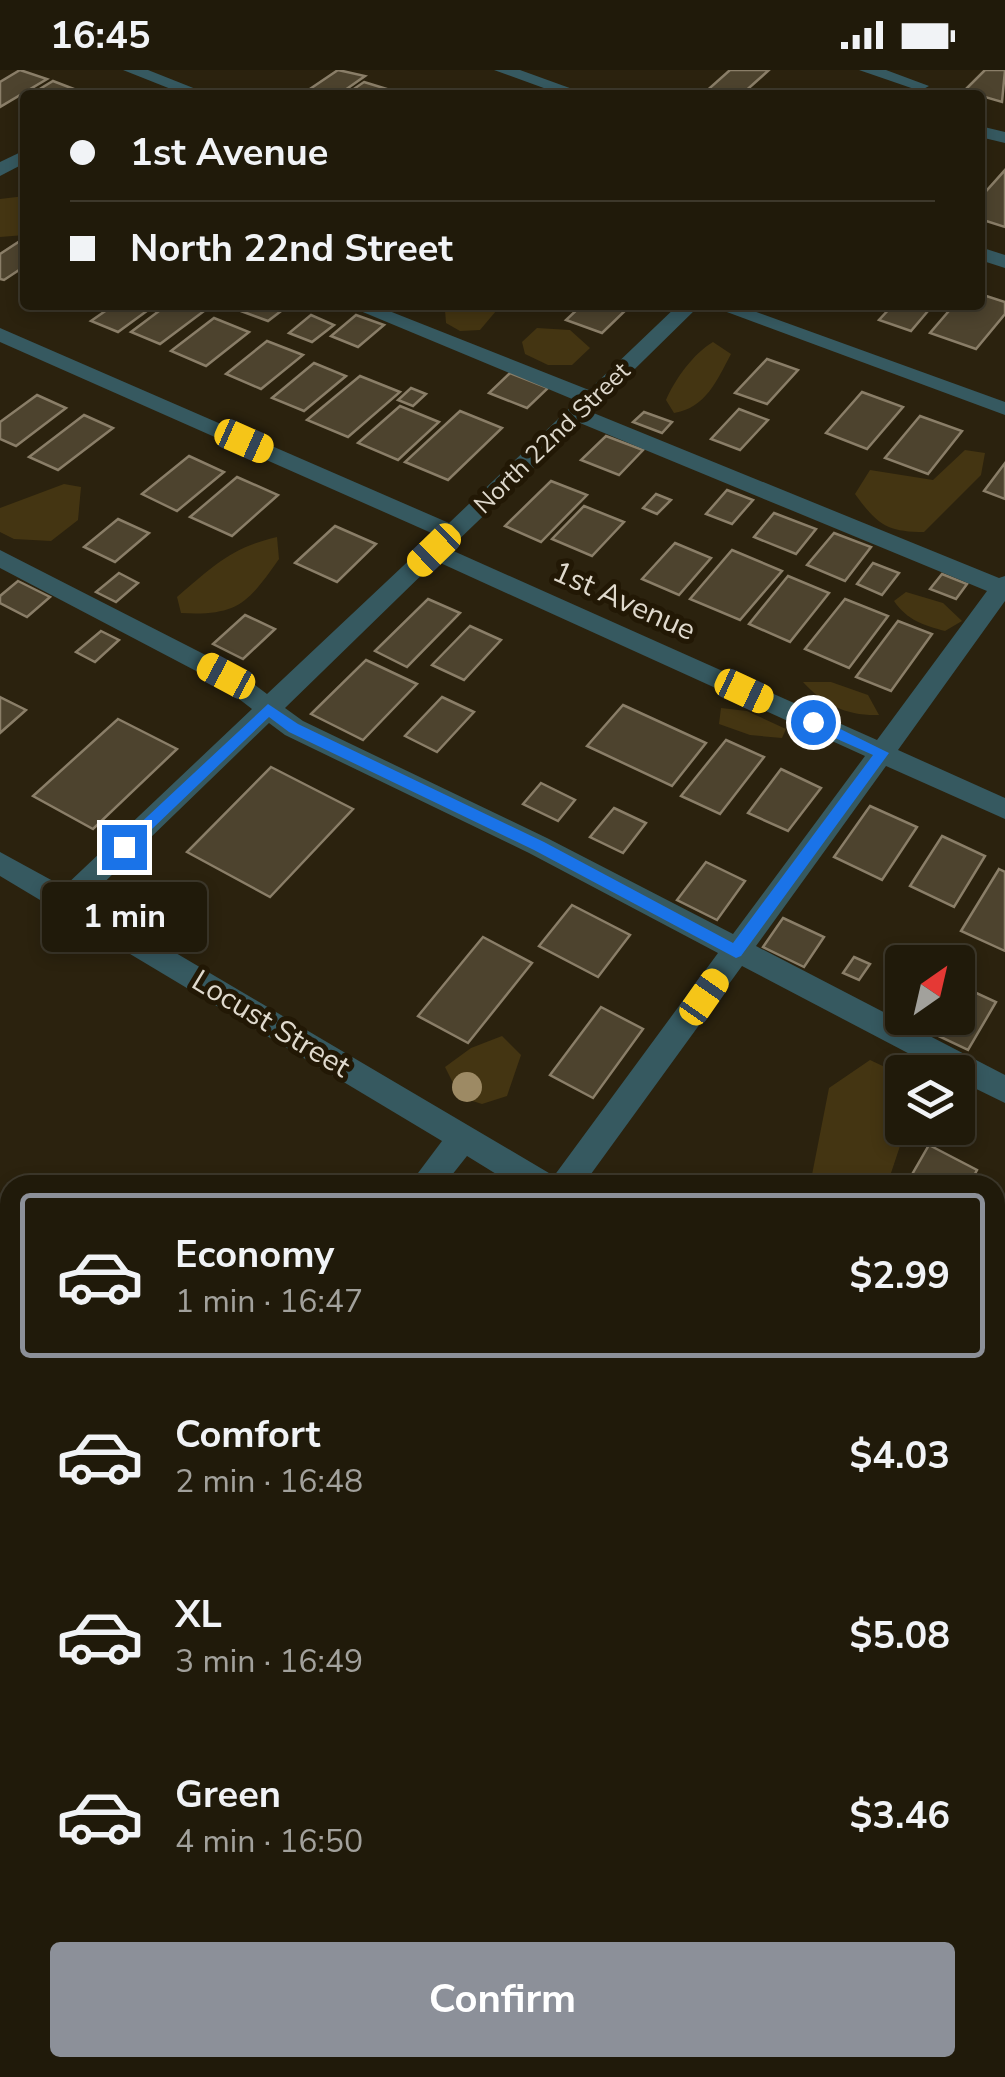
<!DOCTYPE html>
<meta charset="utf-8">
<style>
body{margin:0;font-family:"Nunito Sans",sans-serif;background:#282313;color:#f1f3f6;height:100vh;display:flex;flex-direction:column;font-size:38px;white-space:nowrap}
*{box-sizing:border-box;margin:0}
p{font-size:32px;color:#a2a19c}
.icon{flex:none;width:55px;height:55px;fill:none;stroke:currentColor;stroke-width:2;stroke-linecap:round;stroke-linejoin:round}
.map{position:relative;flex:1;overflow:hidden}
.side{position:absolute;left:0px;top:1105px;width:1005px;height:902px;display:flex;flex-direction:column;background:#201a0a;border-radius:30px 30px 0 0;box-shadow:0 5px 15px #0003,0 0 0 2px #3d382b}
.side>*{flex:none}
.hud{position:absolute;left:20px;top:20px;width:965px;height:220px;border-radius:10px;box-shadow:0 5px 15px #0003,0 0 0 2px #3d382b;display:grid;align-content:center;height:220px;padding:0 50px;background:#201a0a}
.needle{width:65px;rotate:34deg}
.buttons{position:absolute;left:885px;top:875px;display:grid;gap:20px}
.buttons a{display:grid;place-items:center;width:90px;height:90px;border-radius:10px;background:#201a0a;box-shadow:0 5px 15px #0003,0 0 0 2px #3d382b;font-size:50px}
.end{position:absolute;width:45px;height:45px;margin:-22px;border:12px solid #1a73e8;background:#fff;box-shadow:0 0 0 5px #fff}
.from{border-radius:50%}
.bubble{position:absolute;height:70px;border-radius:10px;background:#201a0a;box-shadow:0 5px 15px #0003,0 0 0 2px #3d382b;font-size:32px;font-weight:700;line-height:70px;text-align:center}
.car{position:absolute;width:30px;height:60px;margin:-30px -15px;border-radius:12px;box-shadow:0 0 8px 2px #0007;background:linear-gradient(#f5c518 24%,#345 0 40%,#f5c518 0 76%,#345 0 86%,#f5c518 0)}
.hud b{display:flex;align-items:center;gap:35px;height:95px;font-size:38px}
.hud b+b{border-top:2px solid #3d382b}
.hud i{width:25px;height:25px;background:#f1f3f6}
ul{padding:18px 0 0;list-style:none}
li{display:flex;align-items:center;gap:30px;height:165px;margin:0 20px 15px;padding:0 30px;border:5px solid transparent;border-radius:10px}
li div{flex:1}
li b{display:block;font-size:38px}
li em{font-style:normal;font-weight:700}
li.current{border-color:#8c9099}
li>.icon{width:90px;height:90px;stroke-width:1.5}
.primary-button{display:flex;gap:20px;margin-top:auto;padding:20px 50px}
.primary-button a{flex:1;height:115px;border-radius:10px;background:#8c9099;color:#fff;font-size:40px;font-weight:700;line-height:115px;text-align:center}
.status{display:flex;justify-content:space-between;align-items:center;height:70px;padding:0 50px;background:#201a0a;direction:ltr}
.status svg{height:28px;fill:currentColor}
.map>svg:first-child{display:block}
</style>
<div class="status"><b>16:45</b><svg viewBox="0 0 49 12"><path d="M0 12V9h3v3zM5 12V6h3v6zM10 12V3h3v9zM15 12V0h3v12zM26 1h20v11H26zM47 4h2v5h-2z"/></svg></div>
<div class="map">
<svg width="1005" height="2007" viewBox="0 0 1005 2007">
<rect width="100%" height="100%" fill="#2b220e"/>
<!-- green -->
<g fill="#443512">
<path d="M25,126V165L0,167V129Z"/>
<path d="M450,235H487L496,241L480,260L460,261L446,253L445,240Z"/>
<path d="M537,258L570,260L590,278L572,295H548L525,284L522,272Z"/>
<path d="M713,272L731,284C717,310 706,338 674,343L666,330C675,309 694,283 713,272Z"/>
<path d="M965,380L985,383L981,405L924,462C886,462 877,454 855,424L870,400L933,410Z"/>
<path d="M64,414L81,417L78,450L51,471L14,469L0,462V438Z"/>
<path d="M277,467L279,489C248,533 238,546 181,543L177,527C213,497 230,478 277,467Z"/>
<path d="M906,522L943,533L962,551L945,561C923,555 907,550 894,531Z"/>
<path d="M803,612H831L868,625L879,645C847,646 824,635 803,612Z"/>
<path d="M721,638L747,641L786,659L782,668L750,665L719,654Z"/>
<path d="M502,966L521,985L507,1026L482,1034L460,1027L445,997L471,978Z"/>
<path d="M870,990L902,1005V1058H906L887,1115H810L829,1018Z"/>
</g>
<!-- building -->
<g fill="#4d432e" stroke="#8a7e68" stroke-width="2.5">
<path d="M20,0L47,9L0,37V12Z"/>
<path d="M338,0L365,6L338,25H301Z"/>
<path d="M730,0H769L741,25L703,24Z"/>
<path d="M985,0H1005L1002,32L964,21Z"/>
<path d="M53,11L79,21L71,25H30Z"/>
<path d="M364,12L390,20L383,25H345Z"/>
<path d="M1005,100V157L980,149V128Z"/>
<path d="M20,171L25,173V196L4,210L0,209V184Z"/>
<path d="M980,224L1005,232V244L976,279L930,263L954,235H980Z"/>
<path d="M114,235H155L118,262L91,251Z"/>
<path d="M167,235H212L160,274L131,262Z"/>
<path d="M249,235H289L268,251L241,241Z"/>
<path d="M582,235H631L602,263L566,250Z"/>
<path d="M893,235H933L911,261L879,250Z"/>
<path d="M311,245L334,255L312,272L289,263Z"/>
<path d="M356,245L384,255L358,277L331,266Z"/>
<path d="M214,248L249,262L206,296L171,281Z"/>
<path d="M267,271L303,285L261,319L226,304Z"/>
<path d="M767,289L798,300L767,334L735,323Z"/>
<path d="M314,293L346,306L304,341L272,328Z"/>
<path d="M510,303L548,318L527,338L489,323Z"/>
<path d="M360,306L400,322L348,367L307,350Z"/>
<path d="M411,318L426,324L413,336L398,330Z"/>
<path d="M862,322L903,337L867,379L826,363Z"/>
<path d="M37,325L66,338L16,376L0,369V352Z"/>
<path d="M400,336L439,352L398,390L358,373Z"/>
<path d="M739,339L768,350L740,380L711,369Z"/>
<path d="M460,341L502,358L448,410L405,392Z"/>
<path d="M644,342L672,352L662,363L633,352Z"/>
<path d="M84,345L113,358L58,400L29,387Z"/>
<path d="M920,346L962,361L928,404L885,388Z"/>
<path d="M606,366L643,380L619,405L581,390Z"/>
<path d="M189,386L224,402L177,441L142,424Z"/>
<path d="M1005,393V429L984,421Z"/>
<path d="M237,407L278,425L232,466L190,447Z"/>
<path d="M551,411L587,425L541,472L505,456Z"/>
<path d="M727,420L753,430L732,454L706,444Z"/>
<path d="M656,424L671,430L657,444L643,438Z"/>
<path d="M584,436L624,452L592,486L552,469Z"/>
<path d="M774,443L816,459L796,484L754,467Z"/>
<path d="M118,449L149,463L115,492L84,477Z"/>
<path d="M335,456L376,474L337,512L295,493Z"/>
<path d="M834,463L871,477L845,511L807,495Z"/>
<path d="M675,473L711,488L679,525L642,509Z"/>
<path d="M732,480L782,501L740,550L690,529Z"/>
<path d="M873,493L899,503L882,525L857,514Z"/>
<path d="M119,503L138,513L116,532L96,522Z"/>
<path d="M942,504L967,514L956,529L930,519Z"/>
<path d="M788,506L829,523L790,572L749,554Z"/>
<path d="M18,511L50,527L27,547L0,533V526Z"/>
<path d="M428,529L460,543L407,597L375,581Z"/>
<path d="M845,529L888,546L849,598L805,579Z"/>
<path d="M245,545L275,559L243,589L213,574Z"/>
<path d="M898,551L932,564L891,621L856,607Z"/>
<path d="M470,556L501,570L464,610L432,595Z"/>
<path d="M101,561L119,570L95,592L76,582Z"/>
<path d="M366,590L417,614L363,670L311,644Z"/>
<path d="M0,627L26,640L0,663Z"/>
<path d="M442,627L474,642L437,682L405,666Z"/>
<path d="M623,635L706,673L672,716L587,676Z"/>
<path d="M118,649L177,679L93,759L33,726Z"/>
<path d="M726,670L764,687L720,744L681,726Z"/>
<path d="M271,697L353,739L270,827L187,782Z"/>
<path d="M781,699L821,718L788,761L748,743Z"/>
<path d="M541,713L575,730L558,751L523,734Z"/>
<path d="M870,736L917,757L882,810L834,787Z"/>
<path d="M614,738L646,753L623,783L590,767Z"/>
<path d="M942,766L985,786L954,837L910,816Z"/>
<path d="M706,792L745,811L717,850L677,830Z"/>
<path d="M999,799L1005,802V881L961,861Z"/>
<path d="M572,835L630,865L598,907L539,876Z"/>
<path d="M783,848L824,867L804,897L763,877Z"/>
<path d="M483,867L532,893L468,973L418,946Z"/>
<path d="M854,887L870,894L859,910L843,903Z"/>
<path d="M959,915L996,932L968,980L930,962L939,948H958Z"/>
<path d="M601,937L643,959L593,1028L550,1005Z"/>
<path d="M929,1075L977,1100L969,1115H906Z"/>
<path d="M997,1177L1005,1181V1288L995,1283Z"/>
</g>
<g fill="none" stroke-linecap="round" stroke-linejoin="round">
<!-- minor -->
<g fill="#365960" fill-rule="evenodd">
<path d="M123,0H148L211,25H186Z"/>
<path d="M494,0H520L589,25H563Z"/>
<path d="M859,0H886L929,16L920,21Z"/>
<path d="M980,56L1005,62V73L980,67Z"/>
<path d="M25,80V93L0,106V92Z"/>
<path d="M980,177L1005,185V198L980,190Z"/>
<path d="M346,235H374L589,320L678,235H700L591,342L999,508L1005,506V531L898,680L1005,728V749L886,696L756,876L1005,1005V1033L958,1010V1002H944L742,896L583,1115H514L467,1086L444,1115H409L442,1071L0,806V782L64,817L252,639L217,612L0,498V480L235,600L267,624L436,465L0,272V258L449,453L577,331ZM580,353L987,521L877,670L449,479ZM436,491L865,686L733,864L549,769L303,651L285,638ZM269,653L285,665L529,783L718,883L554,1106L86,830Z"/>
<path d="M708,235H737L1005,332V345Z"/>
<path d="M0,1242L10,1246V1282L0,1278Z"/>
<path d="M995,1366L1005,1370V1406L995,1402Z"/>
<path d="M10,1624V1671L0,1675V1628Z"/>
<path d="M995,1938L1005,1942V1987L995,1983Z"/>
<path d="M0,1941L10,1945V1991L0,1987Z"/>
<path d="M20,1998H69L72,2007H23Z"/>
</g>
</g>
<!-- trees -->
<circle fill="#9d8a64" cx="467" cy="1017" r="15"/>
<!-- route -->
<path fill="#1a73e8" d="M268,634L298,654L544,772L733,873L873,685L808,656V648H818L889,683L741,886L736,888L534,780L289,662L269,647L129,781H119V773Z"/>
<g text-anchor="middle" dominant-baseline="central" stroke-width="10" stroke-linejoin="round" paint-order="stroke">
<!-- far-street labels -->
<g font-size="25" fill="#dfd9cd" stroke="#221805">
<text transform="translate(552 368) rotate(-44)">North 22nd Street</text>
</g>
<!-- street labels -->
<g font-size="30" fill="#dfd9cd" stroke="#221805">
<text transform="translate(624 531) rotate(24)">1st Avenue</text>
<text transform="translate(271 954) rotate(31)">Locust Street</text>
</g>
</g>
</svg>
<div class="buttons">
<a><svg class="needle" viewBox="-14 -14 28 28"><path d="M0-13l5 13h-10z" fill="#e53935"/><path d="M0 13l5-13h-10z" fill="#a2a19c"/></svg></a>
<a><svg class="icon" aria-label="layers" viewBox="0 0 24 24"><path d="M12 4l9 5-9 5-9-5zM3 14l9 5 9-5"/></svg></a>
</div>
<i class="end from" style="left:813px;top:652px"></i>
<i class="end" style="left:124px;top:777px"></i>
<div class="bubble" style="left:42px;top:812px;width:165px">1 min</div>
<i class="car" style="left:244px;top:371px;rotate:114deg"></i>
<i class="car" style="left:434px;top:480px;rotate:226deg"></i>
<i class="car" style="left:226px;top:606px;rotate:298deg"></i>
<i class="car" style="left:744px;top:621px;rotate:115deg"></i>
<i class="car" style="left:704px;top:927px;rotate:35deg"></i>
<div class="hud">
<b><i class="from"></i>1st Avenue</b>
<b><i></i>North 22nd Street</b>
</div>
<section class="side">
<ul>
<li class="current"><svg class="icon" aria-label="car" viewBox="0 0 24 24"><path d="M5 17H2v-5l4-1 3-4h7l3 4 3 1v5h-3M9 17h6M6 11h13"/><circle cx="7" cy="17" r="2"/><circle cx="17" cy="17" r="2"/></svg><div><b>Economy</b><p>1 min · 16:47</p></div><em>$2.99</em></li>
<li><svg class="icon" aria-label="car" viewBox="0 0 24 24"><path d="M5 17H2v-5l4-1 3-4h7l3 4 3 1v5h-3M9 17h6M6 11h13"/><circle cx="7" cy="17" r="2"/><circle cx="17" cy="17" r="2"/></svg><div><b>Comfort</b><p>2 min · 16:48</p></div><em>$4.03</em></li>
<li><svg class="icon" aria-label="car" viewBox="0 0 24 24"><path d="M5 17H2v-5l4-1 3-4h7l3 4 3 1v5h-3M9 17h6M6 11h13"/><circle cx="7" cy="17" r="2"/><circle cx="17" cy="17" r="2"/></svg><div><b>XL</b><p>3 min · 16:49</p></div><em>$5.08</em></li>
<li><svg class="icon" aria-label="car" viewBox="0 0 24 24"><path d="M5 17H2v-5l4-1 3-4h7l3 4 3 1v5h-3M9 17h6M6 11h13"/><circle cx="7" cy="17" r="2"/><circle cx="17" cy="17" r="2"/></svg><div><b>Green</b><p>4 min · 16:50</p></div><em>$3.46</em></li>
</ul>
<div class="primary-button"><a>Confirm</a></div>
</section>
</div>
